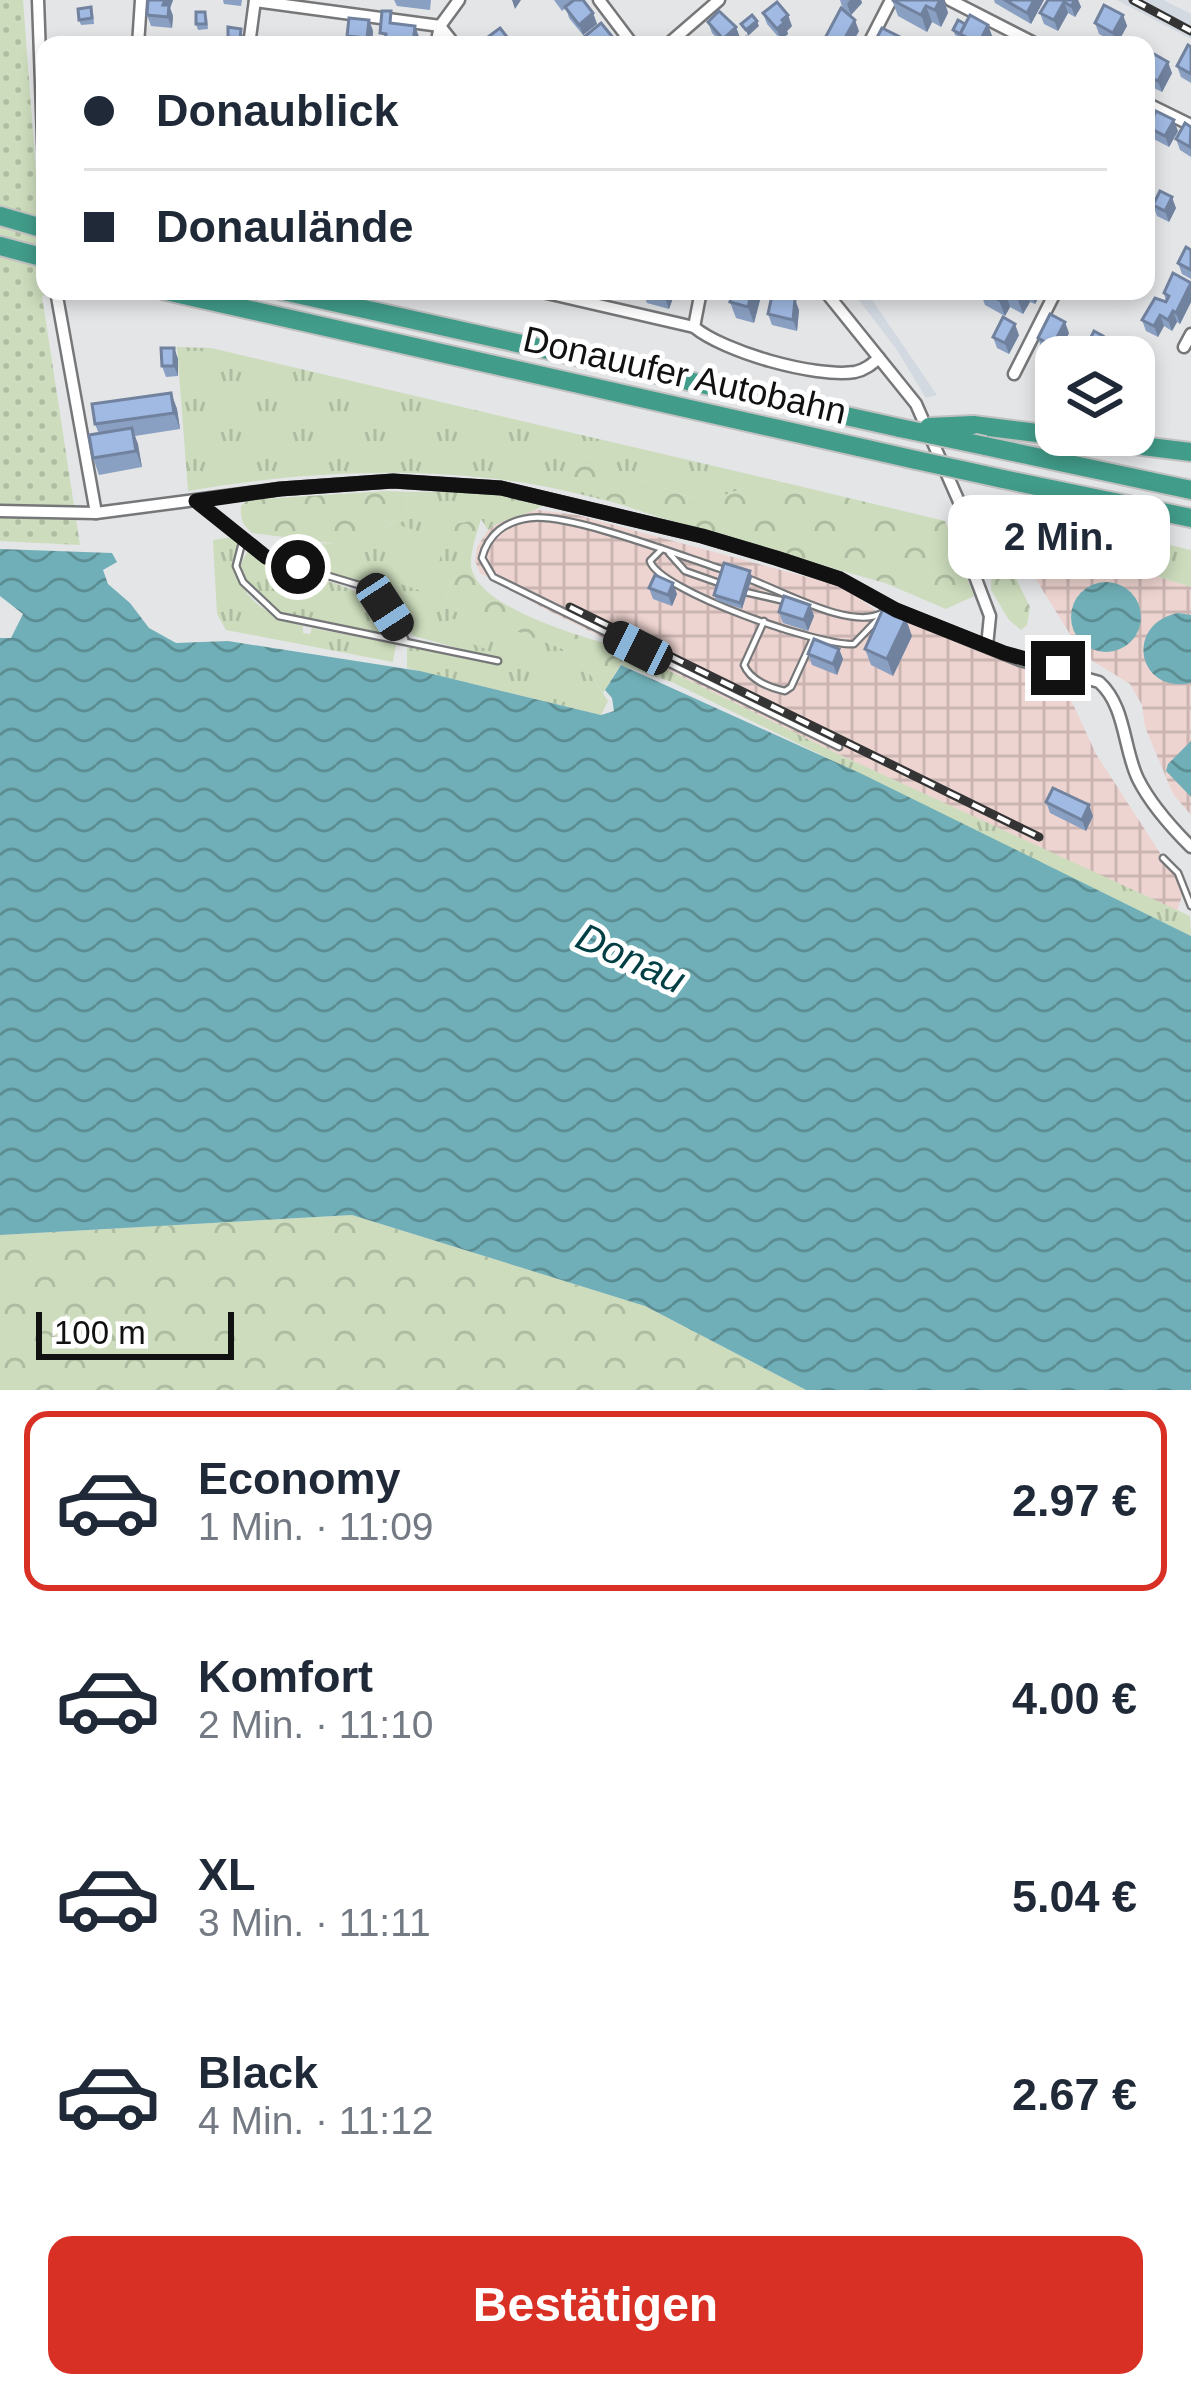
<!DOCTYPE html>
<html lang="de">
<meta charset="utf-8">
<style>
body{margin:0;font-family:Arial,sans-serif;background:#f2f2f3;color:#1f2937;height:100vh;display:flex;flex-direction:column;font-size:45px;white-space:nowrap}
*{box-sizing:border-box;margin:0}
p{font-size:39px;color:#747a83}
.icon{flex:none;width:66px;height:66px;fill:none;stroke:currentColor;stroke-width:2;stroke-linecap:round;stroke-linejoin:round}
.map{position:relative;height:1390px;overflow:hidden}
.panel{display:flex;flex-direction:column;background:#fff;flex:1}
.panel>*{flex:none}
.guide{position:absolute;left:36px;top:36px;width:1119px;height:264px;border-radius:24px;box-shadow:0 6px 18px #0003;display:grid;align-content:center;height:264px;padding:0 48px;background:#fff}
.buttons{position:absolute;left:1035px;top:336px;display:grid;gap:24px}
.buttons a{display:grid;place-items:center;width:120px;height:120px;border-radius:24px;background:#fff;box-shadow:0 6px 18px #0003;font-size:60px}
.scale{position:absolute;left:36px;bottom:30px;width:198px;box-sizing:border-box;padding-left:12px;border:6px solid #111112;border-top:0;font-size:33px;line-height:42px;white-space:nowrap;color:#111112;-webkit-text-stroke:9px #fff;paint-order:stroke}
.end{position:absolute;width:54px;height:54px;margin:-27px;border:15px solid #111112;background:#fff;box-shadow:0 0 0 6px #fff}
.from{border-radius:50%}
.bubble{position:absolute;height:84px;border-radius:24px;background:#fff;box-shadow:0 6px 18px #0003;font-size:39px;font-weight:700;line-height:84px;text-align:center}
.car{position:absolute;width:36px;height:72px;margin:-36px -18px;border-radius:15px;box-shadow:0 0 9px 3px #0007;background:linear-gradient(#222 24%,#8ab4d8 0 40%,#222 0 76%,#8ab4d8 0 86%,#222 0)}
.guide b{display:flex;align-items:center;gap:42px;height:114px;font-size:45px}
.guide b+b{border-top:3px solid #e0e1e3}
.guide i{width:30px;height:30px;background:#1f2937}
ul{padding:21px 0 0;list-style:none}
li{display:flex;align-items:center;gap:36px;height:180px;margin:0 24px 18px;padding:0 24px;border:6px solid transparent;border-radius:24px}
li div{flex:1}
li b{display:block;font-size:45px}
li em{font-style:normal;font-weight:700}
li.current{border-color:#d93025}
li>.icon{width:108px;height:108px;stroke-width:1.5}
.primary-button{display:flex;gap:24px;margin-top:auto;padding:24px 48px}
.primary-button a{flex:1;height:138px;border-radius:24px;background:#d93025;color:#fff;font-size:48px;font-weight:700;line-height:138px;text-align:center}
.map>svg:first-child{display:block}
</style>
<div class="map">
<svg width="1191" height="1390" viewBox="0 0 1191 1390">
<defs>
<pattern id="industrial-grid" width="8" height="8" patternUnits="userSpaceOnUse" patternTransform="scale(3)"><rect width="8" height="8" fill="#eed4d0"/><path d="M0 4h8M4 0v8" fill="none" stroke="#cbb5b2"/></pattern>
<pattern id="grass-tufts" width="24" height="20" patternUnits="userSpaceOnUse" patternTransform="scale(3)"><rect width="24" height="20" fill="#ccdcbc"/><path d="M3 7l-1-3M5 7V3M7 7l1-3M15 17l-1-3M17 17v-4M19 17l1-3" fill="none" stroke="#aebca1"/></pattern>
<pattern id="forest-crowns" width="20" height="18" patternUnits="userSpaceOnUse" patternTransform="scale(3)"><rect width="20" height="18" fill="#ccdcbc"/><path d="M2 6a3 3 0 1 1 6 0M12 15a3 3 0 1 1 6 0" fill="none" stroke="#aebca1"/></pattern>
<pattern id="park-dots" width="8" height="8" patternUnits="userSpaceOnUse" patternTransform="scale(3)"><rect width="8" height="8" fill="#ccdcbc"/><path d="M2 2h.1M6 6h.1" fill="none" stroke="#aebca1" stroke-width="1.8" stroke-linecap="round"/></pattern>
<pattern id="water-waves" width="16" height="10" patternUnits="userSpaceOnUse" patternTransform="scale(3)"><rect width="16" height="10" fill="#70afb7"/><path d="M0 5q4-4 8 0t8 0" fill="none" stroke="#5b8d93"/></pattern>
</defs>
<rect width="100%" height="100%" fill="#e4e5e7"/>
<!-- industrial -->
<g fill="url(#industrial-grid)">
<path d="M538,510L577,515L844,587L891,622L910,620L1062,680L1096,754L1180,884L1183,893L1177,911L838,754L545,609L480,573L475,561L477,547L488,530L507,517Z"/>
<path d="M1004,528L1191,587V815L1173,794L1145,727L1142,705L1130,684L1083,655Z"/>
</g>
<!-- built -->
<g fill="#d3d9e1">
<path d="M1117,0H1163L1191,14V39Z"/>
<path d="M852,291H866L937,395L926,398L897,350Z"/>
</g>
<!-- grass -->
<g fill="url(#grass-tufts)">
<path d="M177,347L211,348L782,482L750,486L705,502L633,478L586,456L566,486L628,505C592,498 556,487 519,482C409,466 297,472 188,491Z"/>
<path d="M407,492H492L544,504C531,516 506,516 488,530L481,519L459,540L462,552L446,599L453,607L563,649L582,662L608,701L601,715L407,668V646L497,664L498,659L414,636L373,590L315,566L319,543C356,546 376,534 406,514Z"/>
<path d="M996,505L1191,550V587L1004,528Z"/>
<path d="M234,537L239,541C223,586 263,617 303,626V633L310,634L312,628L396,644L393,662L226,630L217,614L213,540Z"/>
<path d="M247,552C264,559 281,568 300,573C339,585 375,590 393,631C376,639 296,622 278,611C262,601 247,584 240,567Z"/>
<path d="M629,651L838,754L1190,916L1191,936L672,682L621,665Z"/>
</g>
<!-- forest -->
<g fill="url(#forest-crowns)">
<path d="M586,456L633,478L705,502L750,486L782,482L945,521L974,596L946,609L885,583L692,528L565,486Z"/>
<path d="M387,491L407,492L406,514L365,540L345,545L252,533C243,525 240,519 241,506L248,500Z"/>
<path d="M971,508H981L1030,607L1027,625L1021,630L1009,620L991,590L992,562L968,518Z"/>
<path d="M481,519C477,533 470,551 471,566C477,610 592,639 629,651L603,693L582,662L563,649L453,607L446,599L462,552L451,525Z"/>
<path d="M352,1215L645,1306L806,1390H0V1235Z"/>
</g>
<!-- park -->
<path fill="url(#park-dots)" d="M0,0H23L45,291L50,294L42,296L80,545L0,541Z"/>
<!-- garden -->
<g fill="#ccdcbc">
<path d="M399,525L446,540L438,565L391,550Z"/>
<path d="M390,553L436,568L428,593L382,578Z"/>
<path d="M451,618L492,633L486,649L444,634Z"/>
</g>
<!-- water -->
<g fill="url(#water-waves)">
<path d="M0,549L112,553L117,562L103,570L108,584L130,603L149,628L176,643L228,641L420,671L601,715L614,711L612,698L605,690L621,665L862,774L1191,936V1390H806L645,1306L352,1215L0,1235V638H11L23,614L0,596Z"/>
<circle cx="1106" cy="617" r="35"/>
<path d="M1178,613L1191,615V683C1137,694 1124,624 1178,613Z"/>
<path d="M1191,741V797L1166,771L1168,764Z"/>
</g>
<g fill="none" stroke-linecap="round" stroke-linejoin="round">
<defs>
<g id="lane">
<path d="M197,502L243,539L236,566L243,582L279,616L498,661"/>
<path d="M243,539L265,557L362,586L385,607L405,639"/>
<path d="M662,549L650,561C659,591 821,647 854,644L880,617"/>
<path d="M669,553L685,571L719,583"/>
<path d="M724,570C681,556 570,513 530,518C506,521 488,534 482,558L493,577L839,747"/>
<path d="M746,578C779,589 851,631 882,613"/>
<path d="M741,591L789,602"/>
<path d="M764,621L744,665C750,680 770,688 785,691L791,687L813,639"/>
<path d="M1163,858L1178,873L1191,906"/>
</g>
<g id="street">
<path d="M38,0L45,195"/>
<path d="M599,0L633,45"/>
<path d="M950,0L1038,45"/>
<path d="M255,1L440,26L455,45"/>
<path d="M138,45L141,0"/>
<path d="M249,45L255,0"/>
<path d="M436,45L440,26L459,0"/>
<path d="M667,45L719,0"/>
<path d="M868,45L891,0"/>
<path d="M1146,103L1191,125"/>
<path d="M56,291L96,513"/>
<path d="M538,291L694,327C724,352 815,378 855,372C865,370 872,364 879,358"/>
<path d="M825,291L916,404L960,504L965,550L990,616L987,646"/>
<path d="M694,327L701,291"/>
<path d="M1184,347L1191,334"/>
<path d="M1014,374L1056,291"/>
<path d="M0,511L96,513L280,489L393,481L501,488L702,536L776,558L840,579L896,610L1020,660L1099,682C1126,706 1123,748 1138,779C1151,805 1171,827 1191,847"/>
</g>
<g id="highway">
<path d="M0,216L45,229"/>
<path d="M0,246L45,258"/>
<path d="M166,291L916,460"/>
<path d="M283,291L900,428"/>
<path d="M973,425L1191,452"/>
<path d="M985,446L1191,490"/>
<path d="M1003,479L1191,518"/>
</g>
</defs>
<!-- lane casing -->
<use href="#lane" stroke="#767779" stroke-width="9"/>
<!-- street casing -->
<use href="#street" stroke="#767779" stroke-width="15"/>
<!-- highway casing -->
<use href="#highway" stroke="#c1c1c1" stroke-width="22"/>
<!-- lane -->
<use href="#lane" stroke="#fff" stroke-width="4.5"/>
<!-- street -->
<use href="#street" stroke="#fff" stroke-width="10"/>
<!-- highway -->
<use href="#highway" stroke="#419c89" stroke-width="18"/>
<defs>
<g id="rail">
<path d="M1133,0L1191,31"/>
<path d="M570,607L1039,837"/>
</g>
</defs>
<!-- rail casing -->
<use href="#rail" stroke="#343435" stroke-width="9"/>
<!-- rail -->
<use href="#rail" stroke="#fff" stroke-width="4.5" stroke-dasharray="14" stroke-linecap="butt"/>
<defs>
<g id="highway-bridge">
<path d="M929,427L973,425"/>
<path d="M900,428L985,446"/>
<path d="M916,460L1003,479"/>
</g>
</defs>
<!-- highway-bridge casing -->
<use href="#highway-bridge" stroke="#c1c1c1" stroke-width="22" stroke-linecap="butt"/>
<!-- highway-bridge -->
<use href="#highway-bridge" stroke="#419c89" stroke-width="18"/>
</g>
<!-- wall -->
<g fill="#8aa0c3">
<path d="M148,0H173L170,8L173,16L172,28L151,26L147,15Z"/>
<path d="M223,0H242L241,6L224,4Z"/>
<path d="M394,0H431L430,10L397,6Z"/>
<path d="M554,0H571V2L593,13L597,24L583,35L569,18L566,8L562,11Z"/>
<path d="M840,0H861L862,3L851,15L844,11L859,31L851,45H826L824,40L843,10Z"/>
<path d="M892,0H944L948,13L941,27L932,22L927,32L898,16Z"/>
<path d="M994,0H1044L1031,24L995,3Z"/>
<path d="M1048,0H1078L1081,7L1075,17L1068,13L1058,31L1044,24L1040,13Z"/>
<path d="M93,13L94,24L81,25L79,20Z"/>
<path d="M763,13L792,26L787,31L788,34L781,40L767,24Z"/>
<path d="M1123,15L1127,26L1117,44L1099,34L1095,23Z"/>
<path d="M207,17L208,29L198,30L196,24Z"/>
<path d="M369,20L373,31L372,45H350L347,36Z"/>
<path d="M708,22L736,27L740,38L733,45H723L712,33Z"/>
<path d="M965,24L988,25L992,36L987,45L964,44L963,40L955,35L953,30Z"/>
<path d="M243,34L242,44L230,42L228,37Z"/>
<path d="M1191,47V83L1181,77L1177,66Z"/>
<path d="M1146,70L1172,73L1162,92L1148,85Z"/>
<path d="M1148,127L1178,131L1169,147L1152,138Z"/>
<path d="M1191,127V157L1180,150L1176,139Z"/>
<path d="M1153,205L1176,208L1169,222L1157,216Z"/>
<path d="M1191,250V279L1182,274L1178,263Z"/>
<path d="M1191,282V302L1180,324L1177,322L1172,331L1164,326L1158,337L1146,331L1142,320L1166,302L1164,293Z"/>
<path d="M723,291H757L760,300L754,323L736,318L730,302L731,298L726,297Z"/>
<path d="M980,291H1042L1035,304L1030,302L1023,314L1010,307L1005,316L985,305Z"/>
<path d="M643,292L673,298L669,309L647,303Z"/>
<path d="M799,310L797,331L772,325L768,314Z"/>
<path d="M1069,333L1059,352L1055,350L1053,355L1042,349L1038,338Z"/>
<path d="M1019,335L1009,354L997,348L993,337Z"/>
<path d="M174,348L178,359V376L166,377L162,366Z"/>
<path d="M171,393L177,409L180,429L135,436L142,467L99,475L93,458L99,434L95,424Z"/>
<path d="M752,577L742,609L716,600L714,595Z"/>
<path d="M649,588L677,594L672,606L653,599Z"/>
<path d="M810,605L814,616L808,631L783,623L779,612Z"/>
<path d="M912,636L893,676L871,665L865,649Z"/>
<path d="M839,649L843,659L837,675L812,665L808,654Z"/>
<path d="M1046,802L1093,816L1086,831L1050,813Z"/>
</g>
<!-- shaded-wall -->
<g fill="#71829f">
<path d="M165,0H173L170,8L173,16L172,28L163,5Z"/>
<path d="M512,0H521L515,9Z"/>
<path d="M850,0H861L862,3L851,15L847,4Z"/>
<path d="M940,0H944L948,13L941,27L935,10Z"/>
<path d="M1034,0H1044L1031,24L1027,13Z"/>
<path d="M1075,0H1078L1081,7L1075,17L1071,6Z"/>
<path d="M1064,2L1068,13L1058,31L1054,20Z"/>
<path d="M926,6L932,22L927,32L921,15Z"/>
<path d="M593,13L597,24L583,35L579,25Z"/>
<path d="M788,15L792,26L787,31L788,34L781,40L777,29Z"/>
<path d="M1123,15L1127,26L1117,44L1113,33Z"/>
<path d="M369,20L373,31L372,45H370L367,38Z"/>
<path d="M855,20L859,31L851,45H841Z"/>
<path d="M757,21L759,26L748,36L746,30Z"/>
<path d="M988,25L992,36L987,45H980L979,43Z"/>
<path d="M415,26L421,42V45H413Z"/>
<path d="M736,27L740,38L733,45H725L723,39Z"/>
<path d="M1168,62L1172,73L1162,92L1158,81Z"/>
<path d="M1174,120L1178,131L1169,147L1165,136Z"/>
<path d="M1172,197L1176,208L1169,222L1165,211Z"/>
<path d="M1191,283V302L1180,324L1176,313Z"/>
<path d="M667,291H670L673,298L669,309L665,298Z"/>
<path d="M751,291H757L760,300L754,323L748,307Z"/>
<path d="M1005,291L1010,307L1005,316L999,300Z"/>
<path d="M1020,291H1026L1030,302L1023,314L1017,297Z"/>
<path d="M1032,291H1042L1035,304L1031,293Z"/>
<path d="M795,299L799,310L797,331L793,320Z"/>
<path d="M1173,311L1177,322L1172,331L1168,320Z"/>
<path d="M1160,315L1164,326L1158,337L1154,326Z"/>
<path d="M1065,322L1069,333L1059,352L1055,341Z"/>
<path d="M1015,324L1019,335L1009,354L1005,343Z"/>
<path d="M174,348L178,359V376L174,366Z"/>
<path d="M171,393L177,409L180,429L174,413Z"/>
<path d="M132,428L138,444L142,467L136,451Z"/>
<path d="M750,571L752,577L742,609L740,603Z"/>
<path d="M673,583L677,594L672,606L668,595Z"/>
<path d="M810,605L814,616L808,631L804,620Z"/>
<path d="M906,619L912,636L893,676L887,659Z"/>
<path d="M839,649L843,659L837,675L833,664Z"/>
<path d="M1089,805L1093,816L1086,831L1082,820Z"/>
</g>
<!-- building -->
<g fill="#a1bae3" stroke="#71829f" stroke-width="3">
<path d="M148,0H165L163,5H169L168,17L147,15Z"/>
<path d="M574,0H583L593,13L579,25L565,7Z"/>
<path d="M892,0H940L935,10L926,6L921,15Z"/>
<path d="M1005,0H1034L1027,13Z"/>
<path d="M1048,0H1075L1071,6L1064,2L1054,20L1040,13Z"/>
<path d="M777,2L788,15L782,20L784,23L777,29L763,13Z"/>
<path d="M1104,5L1123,15L1113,33L1095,23Z"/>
<path d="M91,7L92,18L79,20L78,9Z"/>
<path d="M841,8L855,20L841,45H835L824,40Z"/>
<path d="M382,11H391L390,23L415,26L413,45H384L386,34L380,33Z"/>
<path d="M719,11L736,27L723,39L708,22Z"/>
<path d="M196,12H205L206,24H196Z"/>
<path d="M752,15L757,21L746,30L741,24Z"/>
<path d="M970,15L988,25L979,43L960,34Z"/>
<path d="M349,18L369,20L367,38L347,36Z"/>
<path d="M958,20L965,24L960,34L962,35L953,30Z"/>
<path d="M601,23L619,45H590L584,37Z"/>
<path d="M228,27L241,29L240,38L228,37Z"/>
<path d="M500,28L511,42L508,45H482L480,43Z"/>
<path d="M882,28L908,41L906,45H873Z"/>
<path d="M746,37L753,45H736Z"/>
<path d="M1131,39L1143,45H1127Z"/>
<path d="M1188,45L1191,47V74L1177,66Z"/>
<path d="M1154,54L1168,62L1158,81L1146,75V70Z"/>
<path d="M1156,111L1174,120L1165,136L1148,127Z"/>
<path d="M1185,123L1191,127L1190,147L1176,139Z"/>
<path d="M1160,191L1172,197L1165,211L1153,205Z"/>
<path d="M1186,247L1191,250V270L1178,263Z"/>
<path d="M1173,273L1191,283L1176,313L1173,311L1168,320L1160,315L1154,326L1142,320L1155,298L1166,302L1169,296L1164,293Z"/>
<path d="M643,291H667L665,298Z"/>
<path d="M733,291H752L748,307L730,302Z"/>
<path d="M773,291L795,299L793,320L768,314Z"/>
<path d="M983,291H1004L999,300Z"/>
<path d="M1005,291H1020L1017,297Z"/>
<path d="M1050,314L1065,322L1055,341L1051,339L1049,344L1038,338Z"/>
<path d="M1003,317L1015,324L1005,343L993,337Z"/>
<path d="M1094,331L1103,336L1098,348L1088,343Z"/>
<path d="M161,348H174V366H162Z"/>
<path d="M171,393L174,413L95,424L92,404Z"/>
<path d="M132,428L136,451L93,458L89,435Z"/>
<path d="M724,563L750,571L740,603L714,595Z"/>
<path d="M655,575L673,583L668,595L649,588Z"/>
<path d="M784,596L810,605L804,620L779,612Z"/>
<path d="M883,609L906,619L887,659L865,649Z"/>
<path d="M814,639L839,649L833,664L808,654Z"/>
<path d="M1053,788L1089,805L1082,820L1046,802Z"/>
</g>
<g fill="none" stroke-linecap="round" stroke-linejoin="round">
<!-- route -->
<path stroke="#111112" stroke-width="15" d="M298,567L266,557L196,501L280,489L393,481L501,488L702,536L776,558L840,579L896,610L1004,653L1058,668"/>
</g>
<g text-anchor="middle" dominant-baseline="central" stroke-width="10" stroke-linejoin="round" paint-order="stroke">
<!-- street labels -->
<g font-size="36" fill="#111112" stroke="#fff">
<text transform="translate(685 375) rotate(13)">Donauufer Autobahn</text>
</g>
<!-- water labels -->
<g font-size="39" font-style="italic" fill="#013f45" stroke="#fff">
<text transform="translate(631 958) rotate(25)">Donau</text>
</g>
</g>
</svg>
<div class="buttons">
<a><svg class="icon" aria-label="layers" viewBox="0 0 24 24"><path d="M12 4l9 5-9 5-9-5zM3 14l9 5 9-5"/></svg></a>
</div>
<div class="scale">100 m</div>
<i class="end from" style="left:298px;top:567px"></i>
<i class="end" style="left:1058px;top:668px"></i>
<div class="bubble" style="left:948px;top:495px;width:222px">2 Min.</div>
<i class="car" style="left:385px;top:607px;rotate:147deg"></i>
<i class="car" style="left:638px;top:648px;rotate:297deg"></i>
<div class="guide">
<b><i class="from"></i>Donaublick</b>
<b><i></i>Donaulände</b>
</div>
</div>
<section class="panel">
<ul>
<li class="current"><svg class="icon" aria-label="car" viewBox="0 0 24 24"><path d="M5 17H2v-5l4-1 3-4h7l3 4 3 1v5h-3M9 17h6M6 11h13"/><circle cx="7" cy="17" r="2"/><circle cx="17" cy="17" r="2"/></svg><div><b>Economy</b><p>1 Min. · 11:09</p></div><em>2.97 €</em></li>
<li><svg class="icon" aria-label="car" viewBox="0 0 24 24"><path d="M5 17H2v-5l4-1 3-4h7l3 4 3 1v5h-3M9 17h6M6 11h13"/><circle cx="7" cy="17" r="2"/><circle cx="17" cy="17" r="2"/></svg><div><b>Komfort</b><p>2 Min. · 11:10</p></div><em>4.00 €</em></li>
<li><svg class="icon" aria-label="car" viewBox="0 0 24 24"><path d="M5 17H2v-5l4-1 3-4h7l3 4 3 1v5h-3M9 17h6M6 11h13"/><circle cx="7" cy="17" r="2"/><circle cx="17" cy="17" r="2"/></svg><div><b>XL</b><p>3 Min. · 11:11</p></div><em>5.04 €</em></li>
<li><svg class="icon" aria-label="car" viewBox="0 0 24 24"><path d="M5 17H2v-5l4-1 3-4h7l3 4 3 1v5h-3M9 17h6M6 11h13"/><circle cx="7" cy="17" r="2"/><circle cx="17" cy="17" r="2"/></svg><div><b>Black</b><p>4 Min. · 11:12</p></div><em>2.67 €</em></li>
</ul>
<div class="primary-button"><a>Bestätigen</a></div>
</section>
